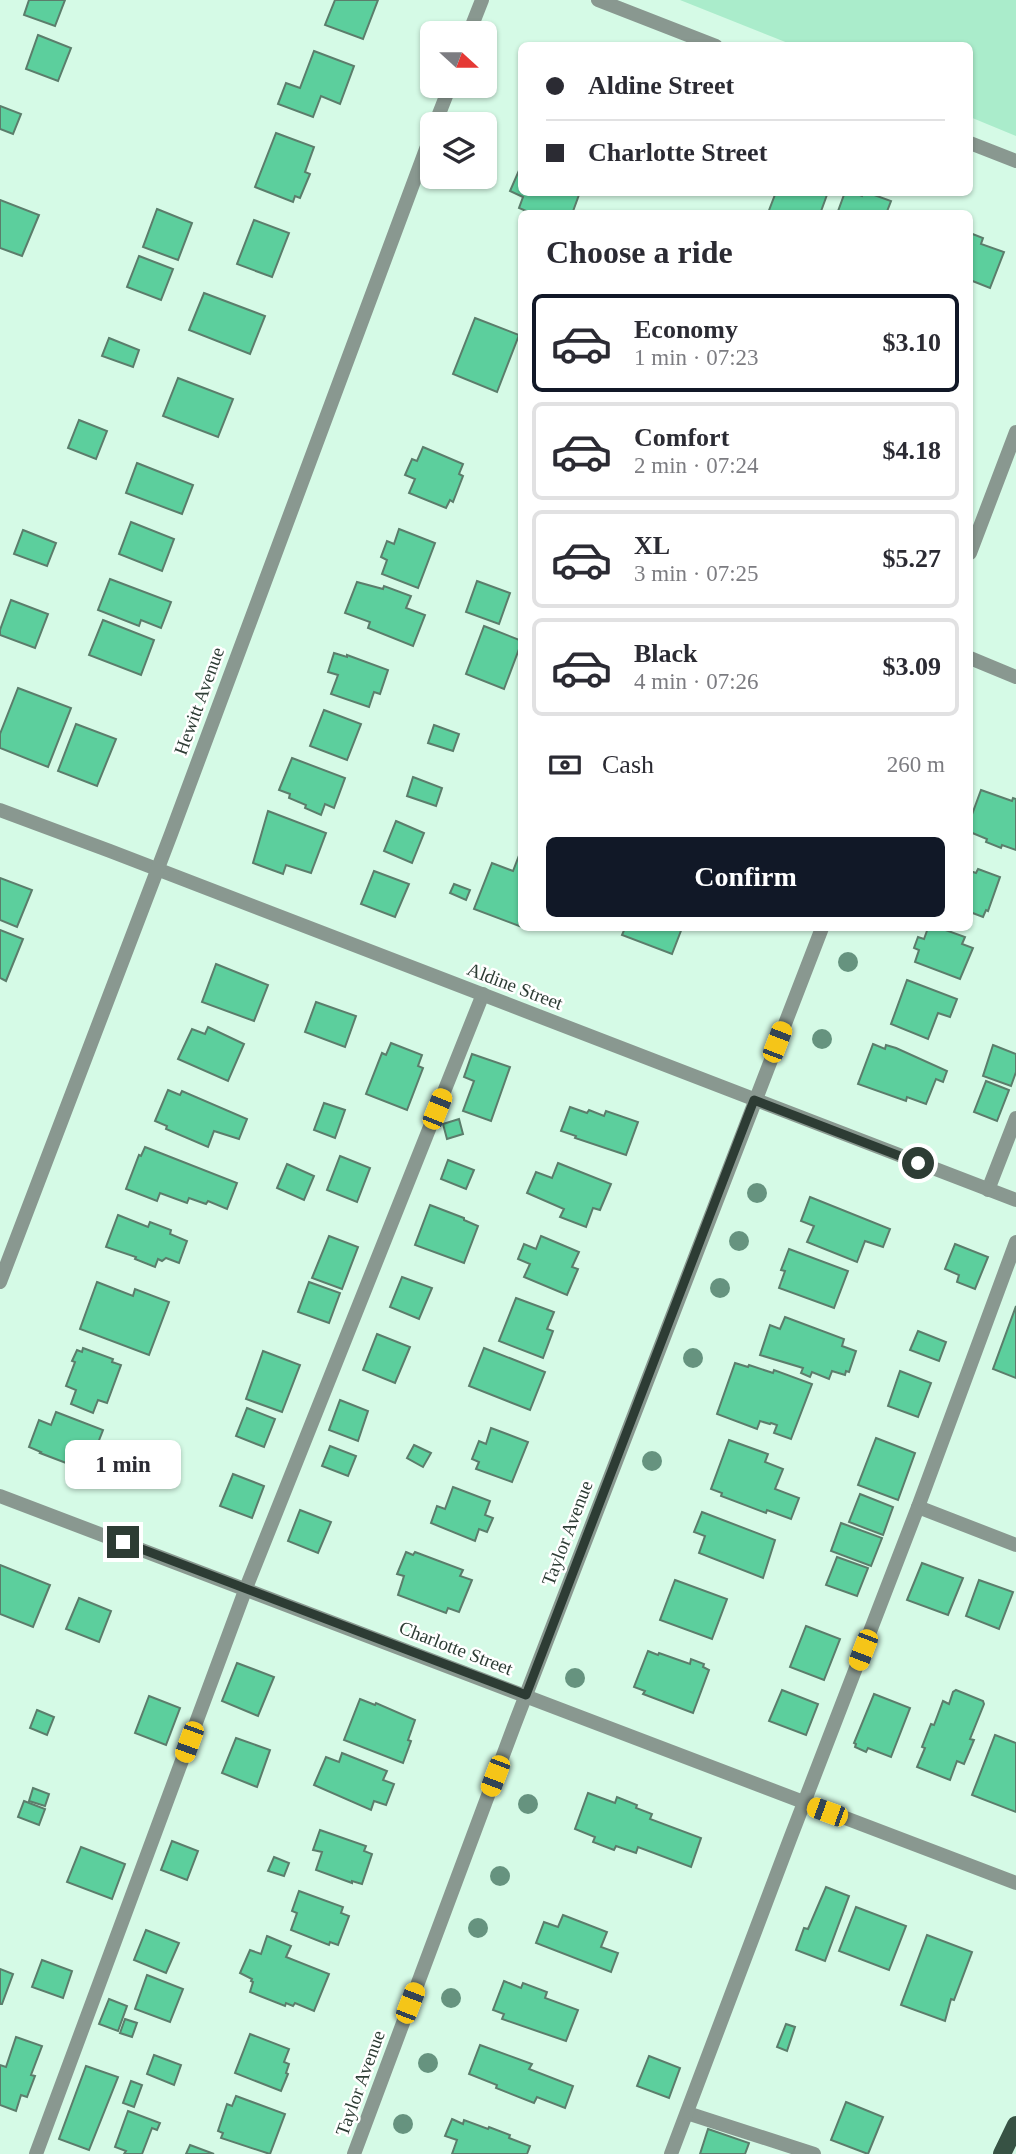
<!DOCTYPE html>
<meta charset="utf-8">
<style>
body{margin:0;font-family:"Times New Roman",serif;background:#f7f7f7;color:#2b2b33;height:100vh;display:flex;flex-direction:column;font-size:26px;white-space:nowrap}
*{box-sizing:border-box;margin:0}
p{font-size:23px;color:#7c7c81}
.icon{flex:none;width:38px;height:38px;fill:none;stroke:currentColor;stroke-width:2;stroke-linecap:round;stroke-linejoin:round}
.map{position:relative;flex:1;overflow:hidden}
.sheet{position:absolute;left:518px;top:210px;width:455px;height:721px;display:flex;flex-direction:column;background:#fff;border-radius:10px;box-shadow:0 2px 5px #0004}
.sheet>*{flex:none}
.top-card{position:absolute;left:518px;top:42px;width:455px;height:154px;border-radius:10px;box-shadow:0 2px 5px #0004;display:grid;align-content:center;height:154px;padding:0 28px;background:#fff}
.needle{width:46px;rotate:111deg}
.controls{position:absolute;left:420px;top:21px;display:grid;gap:14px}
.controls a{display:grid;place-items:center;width:77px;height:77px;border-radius:10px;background:#fff;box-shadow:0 2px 5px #0004;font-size:35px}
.end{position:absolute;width:32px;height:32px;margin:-16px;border:9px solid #2d3c34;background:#fff;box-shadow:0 0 0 4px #fff}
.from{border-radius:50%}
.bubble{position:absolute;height:49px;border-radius:10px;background:#fff;box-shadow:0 2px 5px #0004;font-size:23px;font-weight:700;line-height:49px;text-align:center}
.car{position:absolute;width:21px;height:42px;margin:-21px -10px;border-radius:9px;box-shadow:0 0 5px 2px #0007;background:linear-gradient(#f5c518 24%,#345 0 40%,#f5c518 0 76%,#345 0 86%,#f5c518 0)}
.top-card b{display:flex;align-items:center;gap:24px;height:66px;font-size:26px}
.top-card b+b{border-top:2px solid #e1e1e2}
.top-card i{width:18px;height:18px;background:#2b2b33}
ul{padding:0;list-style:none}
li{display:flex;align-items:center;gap:21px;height:98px;margin:0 14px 10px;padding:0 14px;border:4px solid #e1e1e2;border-radius:10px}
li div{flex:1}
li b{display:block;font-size:26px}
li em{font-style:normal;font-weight:700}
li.active{border-color:#111827}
li>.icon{width:63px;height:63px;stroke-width:1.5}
h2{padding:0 28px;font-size:32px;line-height:84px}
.pay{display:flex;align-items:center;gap:18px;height:77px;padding:0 28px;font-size:26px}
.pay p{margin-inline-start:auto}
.cta{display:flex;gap:14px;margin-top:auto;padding:14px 28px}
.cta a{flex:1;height:80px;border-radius:10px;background:#111827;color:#fff;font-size:28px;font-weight:700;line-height:80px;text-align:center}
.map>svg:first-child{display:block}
</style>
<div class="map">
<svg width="1016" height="2154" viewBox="0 0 1016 2154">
<rect width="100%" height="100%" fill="#d5fae6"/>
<!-- green -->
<path fill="#aaeccb" d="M680,0H1016V136L970,117V46L793,45Z"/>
<!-- building -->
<g fill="#5ccf9d" stroke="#5b7d6b" stroke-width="2">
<path d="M29,0H65L55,26L24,15Z"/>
<path d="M335,0H378L363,39L325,25Z"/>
<path d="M38,35L71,48L58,81L26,69Z"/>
<path d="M314,51L354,66L340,104L321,96L313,117L278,104L286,83L300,88Z"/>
<path d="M0,106L21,114L13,134L0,129Z"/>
<path d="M276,133L314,147L305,172L310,174L300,198L295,196L293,202L255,187Z"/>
<path d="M520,168L522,169V192H580L572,214H533L519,208L523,197L510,191Z"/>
<path d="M776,192H828L820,214H770L768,213Z"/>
<path d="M845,192H853L862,196L864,192H866L891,201L886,214H837Z"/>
<path d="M0,200L39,215L22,256L0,248Z"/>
<path d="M157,209L192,223L178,260L143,247Z"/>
<path d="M254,220L289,233L272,277L237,264Z"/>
<path d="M970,233L983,238L981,244L1004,252L990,288L970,280Z"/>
<path d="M139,256L173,269L161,300L127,287Z"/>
<path d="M204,293L265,316L250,354L189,330Z"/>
<path d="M475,318L519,335L497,392L453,374Z"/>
<path d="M109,338L139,350L133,367L102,356Z"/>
<path d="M178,378L233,399L218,437L163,416Z"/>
<path d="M79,420L107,431L96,459L68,448Z"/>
<path d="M423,447L463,464L459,474L463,476L453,502L450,500L446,508L409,493L415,479L405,475L412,459L417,461Z"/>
<path d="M137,463L193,485L182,514L126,493Z"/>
<path d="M131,522L174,539L162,571L119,554Z"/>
<path d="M399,529L435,543L418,588L382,574L387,560L381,557L387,541L394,544Z"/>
<path d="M23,530L56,543L47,566L14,554Z"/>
<path d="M110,579L171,602L161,628L141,620L139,626L98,610Z"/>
<path d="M477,581L510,593L499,624L466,612Z"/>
<path d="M357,582L383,589L384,586L411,596L406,608L425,615L413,646L368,628L370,622L345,613Z"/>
<path d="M11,600L48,614L35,648L0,635V630Z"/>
<path d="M103,620L154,640L141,675L89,655Z"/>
<path d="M484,626L522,641L504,689L466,674Z"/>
<path d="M334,653L347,657V655L388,670L380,694L374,692L369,707L331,694L338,675L328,672Z"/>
<path d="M18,688L71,708L48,767L0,748V734Z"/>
<path d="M324,710L361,724L347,760L310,746Z"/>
<path d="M76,724L116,739L97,786L58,771Z"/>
<path d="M434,725L459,734L453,751L428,743Z"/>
<path d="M292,758L345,778L334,808L325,804L321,815L305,808L306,805L289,798L290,794L279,790Z"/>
<path d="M413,777L442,788L436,806L407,796Z"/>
<path d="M981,790L1012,801L1013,798L1016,799V850L1002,845L1001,848L986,842L987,839L970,832V820Z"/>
<path d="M268,811L326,833L311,873L286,865L283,874L253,863Z"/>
<path d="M396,821L424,833L412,863L384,851Z"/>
<path d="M520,853L522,854V927L474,909L492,863L513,871Z"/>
<path d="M978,869L1000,877L988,911L986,910L983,917L970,912V871L976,873Z"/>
<path d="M374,871L409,884L395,917L361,904Z"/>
<path d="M0,878L32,890L17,927L0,920Z"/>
<path d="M454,884L470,890L466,900L450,893Z"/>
<path d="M625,928H682L672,954L622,935Z"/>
<path d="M928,928H940L965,937L962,944L973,948L960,979L915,962L919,950L914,948L918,937L924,939Z"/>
<path d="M0,930L23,939L6,981L0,978Z"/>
<path d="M216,964L268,985L254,1021L202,1002Z"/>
<path d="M907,980L957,999L950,1017L938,1013L928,1039L891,1024Z"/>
<path d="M316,1002L356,1016L345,1047L305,1032Z"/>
<path d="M208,1027L244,1044L228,1081L178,1059L192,1029L205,1034Z"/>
<path d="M391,1043L422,1055L418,1066L423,1068L407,1110L366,1094L382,1053L386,1055Z"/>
<path d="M873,1044L885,1049L886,1045L896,1048L947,1071L943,1082L936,1079L926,1104L907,1097L906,1101L858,1084Z"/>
<path d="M993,1045L1016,1054V1072L1011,1086L983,1076Z"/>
<path d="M472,1054L510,1067L491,1121L463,1111L474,1081L464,1077Z"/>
<path d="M986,1081L1009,1090L997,1121L974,1112Z"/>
<path d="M168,1090L180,1095L182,1091L247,1119L239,1139L214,1131L208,1147L166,1129L167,1126L155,1121Z"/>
<path d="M324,1103L345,1110L335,1138L314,1130Z"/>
<path d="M570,1107L587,1113L589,1110L604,1116L606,1111L638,1122L626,1155L575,1138L576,1136L561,1131Z"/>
<path d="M459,1119L463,1134L447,1139L443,1124Z"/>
<path d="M145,1147L237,1183L227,1209L208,1201L206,1204L189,1198L187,1203L160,1193L157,1201L126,1189L139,1155L141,1156Z"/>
<path d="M340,1156L370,1168L357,1202L327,1190Z"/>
<path d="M448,1160L474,1170L466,1189L441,1179Z"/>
<path d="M558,1163L611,1184L600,1210L593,1208L586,1227L560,1217L564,1209L527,1193L536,1172L552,1178Z"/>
<path d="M287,1164L314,1176L304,1200L277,1188Z"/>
<path d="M810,1197L890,1229L883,1247L865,1241L857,1262L807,1242L814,1226L801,1221Z"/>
<path d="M430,1205L464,1218V1220L478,1226L464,1263L415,1245Z"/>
<path d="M118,1215L148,1227L150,1222L171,1230L170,1234L187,1241L179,1263L166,1258L162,1261L158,1259L155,1267L135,1259L136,1257L106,1247Z"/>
<path d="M329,1236L358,1247L342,1289L312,1278Z"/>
<path d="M541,1236L579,1252L572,1267L578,1269L567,1295L524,1277L530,1264L518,1259L524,1244L536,1249Z"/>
<path d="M955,1244L988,1257L975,1289L957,1282L959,1275L945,1269Z"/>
<path d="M789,1249L848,1271L834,1308L779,1288L785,1271L781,1270Z"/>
<path d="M402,1277L432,1288L419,1319L390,1307Z"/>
<path d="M97,1282L133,1296L135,1289L169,1302L149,1355L80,1329Z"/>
<path d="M309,1282L340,1293L329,1323L298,1312Z"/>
<path d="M516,1298L554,1312L547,1329L553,1331L543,1358L499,1341Z"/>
<path d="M1016,1306V1378L993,1369Z"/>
<path d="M785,1317L844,1339L842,1346L856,1351L849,1372L846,1371L845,1375L832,1371L829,1379L812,1372L810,1377L801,1373L803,1368L760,1355L770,1325L780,1329Z"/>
<path d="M918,1331L946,1342L939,1361L910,1350Z"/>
<path d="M377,1334L410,1347L395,1383L363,1370Z"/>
<path d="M83,1348L113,1359L112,1362L121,1365L107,1403L98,1400L93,1413L71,1404L76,1390L66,1386L75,1362L72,1361L77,1350L82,1352Z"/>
<path d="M484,1348L545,1372L530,1410L469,1386Z"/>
<path d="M263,1351L300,1365L282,1412L246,1399Z"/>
<path d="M735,1363L748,1367L749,1365L773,1373L774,1370L812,1384L791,1439L774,1433L777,1425L771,1423L770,1424L760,1421L757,1429L717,1414Z"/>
<path d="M900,1371L931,1383L918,1417L888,1406Z"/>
<path d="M340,1400L368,1411L358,1441L329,1430Z"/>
<path d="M247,1408L275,1419L264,1447L236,1436Z"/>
<path d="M56,1412L103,1430L87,1471L40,1453L41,1452L29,1447L39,1420L51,1425Z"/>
<path d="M491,1428L528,1442L512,1482L476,1469L479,1462L472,1459L479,1441L486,1444Z"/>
<path d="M876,1438L915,1453L898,1500L858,1485Z"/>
<path d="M729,1440L768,1454L765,1462L783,1469L775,1489L799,1498L791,1519L767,1510L766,1513L721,1496L722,1493L711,1489Z"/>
<path d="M414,1445L431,1453L423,1467L407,1458Z"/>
<path d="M330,1446L356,1456L348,1476L322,1466Z"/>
<path d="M233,1474L264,1486L252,1518L220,1506Z"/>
<path d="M453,1487L490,1501L485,1515L493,1518L487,1532L479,1529L475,1541L431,1523L437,1506L445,1509Z"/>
<path d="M860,1494L893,1507L883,1535L849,1522Z"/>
<path d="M300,1510L331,1522L318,1553L288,1541Z"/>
<path d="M702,1512L775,1540L763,1578L699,1553L705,1536L694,1532Z"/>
<path d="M841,1523L882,1538L871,1566L831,1551Z"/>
<path d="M406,1552L413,1555L415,1552L463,1570L460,1576L472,1580L459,1612L448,1608L446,1613L398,1595L404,1576L397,1574Z"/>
<path d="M837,1557L868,1568L857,1596L826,1585Z"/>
<path d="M922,1563L963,1578L948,1615L907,1600Z"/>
<path d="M0,1565L50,1585L33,1627L0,1614Z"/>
<path d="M675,1580L727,1599L712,1639L660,1620Z"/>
<path d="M979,1580L1013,1592L999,1629L966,1616Z"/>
<path d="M79,1598L111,1611L99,1642L66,1629Z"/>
<path d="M806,1626L840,1639L824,1680L790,1667Z"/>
<path d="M648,1651L658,1655L659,1653L690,1664L691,1659L704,1664L703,1667L709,1670L693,1713L643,1694L645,1691L634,1687Z"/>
<path d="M237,1663L274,1677L258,1716L222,1701Z"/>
<path d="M782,1690L818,1704L806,1735L769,1721Z"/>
<path d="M956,1690L983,1701L984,1704L970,1739L974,1740L964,1764L957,1761L950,1780L917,1767L925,1748L922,1747L931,1724L934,1725L943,1701L949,1704L953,1692Z"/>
<path d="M874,1694L910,1708L891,1757L868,1748L866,1752L855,1747L856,1744L854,1743Z"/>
<path d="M149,1696L180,1708L166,1745L135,1733Z"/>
<path d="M360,1699L375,1705L376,1703L415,1720L408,1740L411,1741L403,1763L344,1740Z"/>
<path d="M37,1710L54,1717L47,1735L30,1728Z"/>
<path d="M995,1735L1016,1743V1812L972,1795Z"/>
<path d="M236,1738L270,1750L257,1787L222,1773Z"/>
<path d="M342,1753L387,1771L383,1780L394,1784L386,1805L374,1801L371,1810L314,1785L326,1757L339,1762Z"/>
<path d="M33,1788L49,1794L45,1806L29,1801Z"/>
<path d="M588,1793L615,1803L617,1797L637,1805L636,1808L652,1814L650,1819L701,1838L691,1867L638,1847L636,1853L616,1846L614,1850L593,1842L595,1837L575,1829Z"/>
<path d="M24,1801L45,1809L39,1825L18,1817Z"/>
<path d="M320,1830L366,1846L364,1851L372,1854L362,1884L352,1881V1883L316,1870L322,1852L313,1850Z"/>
<path d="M172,1841L198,1851L187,1880L161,1870Z"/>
<path d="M81,1847L125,1864L112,1899L67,1882Z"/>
<path d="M274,1857L289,1863L284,1876L268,1871Z"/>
<path d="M826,1887L849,1896L825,1961L796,1950L804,1928L808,1929Z"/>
<path d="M299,1891L343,1907L341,1913L349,1916L338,1945L330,1942L329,1945L291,1930L297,1913L292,1911Z"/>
<path d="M856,1907L906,1926L889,1970L839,1951Z"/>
<path d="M563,1915L607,1932L601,1947L618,1953L611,1972L536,1943L544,1922L558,1927Z"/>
<path d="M146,1930L179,1943L166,1973L134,1960Z"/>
<path d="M927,1935L972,1952L954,2000L951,1999L945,2021L901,2005Z"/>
<path d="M267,1936L291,1946L286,1957L329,1974L314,2011L295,2003L293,2006L286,2003L285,2006L250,1992L253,1982L251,1981L252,1979L240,1973L250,1950L261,1954Z"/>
<path d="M42,1960L72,1971L63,1998L32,1987Z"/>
<path d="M0,1969L13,1974L2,2004H0Z"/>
<path d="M147,1975L183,1989L170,2022L135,2009Z"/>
<path d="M504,1981L521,1988L523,1983L547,1992L545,1998L578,2010L566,2041L502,2019L504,2014L493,2010Z"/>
<path d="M109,1999L127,2006L118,2031L99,2024Z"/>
<path d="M125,2019L137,2023L132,2037L120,2033Z"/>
<path d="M786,2024L795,2027L787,2051L777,2047Z"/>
<path d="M250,2034L289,2049L284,2062L289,2064L286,2073L288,2074L281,2091L235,2073Z"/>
<path d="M16,2037L42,2046L31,2075L35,2076L27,2097L21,2095L16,2111L0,2105V2065L6,2067Z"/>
<path d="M480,2045L532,2064L529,2069L573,2086L565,2108L537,2097L534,2103L496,2088L497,2085L469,2074Z"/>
<path d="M154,2055L181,2065L174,2085L147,2074Z"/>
<path d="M649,2056L680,2068L669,2098L637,2086Z"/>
<path d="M86,2066L118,2077L89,2150L59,2139Z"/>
<path d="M131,2081L142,2085L134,2107L123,2103Z"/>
<path d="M236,2096L285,2114L270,2154L221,2138L223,2133L218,2131L227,2104L232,2106Z"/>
<path d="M846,2102L883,2117L868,2154L831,2140Z"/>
<path d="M128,2111L160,2123L157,2130L152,2128L142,2154H124L126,2151L115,2147Z"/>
<path d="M452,2119L463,2124L464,2120L488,2129L489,2127L510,2135L509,2138L530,2146L527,2154H452L457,2140L445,2136Z"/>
<path d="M708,2129L749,2143L745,2154H700Z"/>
<path d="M190,2145L214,2154H186Z"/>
</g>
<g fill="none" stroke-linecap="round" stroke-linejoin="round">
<!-- service -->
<g stroke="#899890" stroke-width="14">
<path d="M988,1190L1016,1118"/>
<path d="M918,1507L1016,1545"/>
<path d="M687,2113L814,2154"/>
<path d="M36,2154L246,1588L483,994"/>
<path d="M671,2154L790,1839L918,1507L1016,1242"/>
</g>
<!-- minor -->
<g stroke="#899890" stroke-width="14">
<path d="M598,0L716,46"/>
<path d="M469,33L482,0"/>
<path d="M435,124L450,86"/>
<path d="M970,143L1016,161"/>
<path d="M970,553L1016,432"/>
<path d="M970,658L1016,677"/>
<path d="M0,810L110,851L1016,1200"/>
<path d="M0,1282L171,834L432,133"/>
<path d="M0,1496L1016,1883"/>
<path d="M354,2154L514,1726L822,928"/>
</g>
<!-- primary -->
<path stroke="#375244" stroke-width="18" d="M1002,2154L1016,2125"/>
</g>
<!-- trees -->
<g fill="#66937f">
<circle cx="848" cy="962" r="10"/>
<circle cx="822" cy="1039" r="10"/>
<circle cx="757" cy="1193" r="10"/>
<circle cx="739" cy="1241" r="10"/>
<circle cx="720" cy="1288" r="10"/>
<circle cx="693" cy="1358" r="10"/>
<circle cx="652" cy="1461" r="10"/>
<circle cx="575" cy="1678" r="10"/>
<circle cx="528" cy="1804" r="10"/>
<circle cx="500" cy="1876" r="10"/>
<circle cx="478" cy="1928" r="10"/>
<circle cx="451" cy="1998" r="10"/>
<circle cx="428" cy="2063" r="10"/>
<circle cx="403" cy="2124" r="10"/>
</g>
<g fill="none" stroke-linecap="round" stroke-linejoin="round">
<!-- route -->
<path stroke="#2d3c34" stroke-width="9" d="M123,1542L526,1695L754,1100L918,1163"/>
</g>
<g text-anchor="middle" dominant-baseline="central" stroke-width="5" stroke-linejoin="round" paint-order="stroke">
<!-- street labels -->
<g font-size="19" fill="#2d3c34" stroke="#fff">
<text transform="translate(199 701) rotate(-70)">Hewitt Avenue</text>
<text transform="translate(515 986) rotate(21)">Aldine Street</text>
<text transform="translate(567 1533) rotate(-69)">Taylor Avenue</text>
<text transform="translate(456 1648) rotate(21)">Charlotte Street</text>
<text transform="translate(360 2083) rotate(-70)">Taylor Avenue</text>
</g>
</g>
</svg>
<div class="controls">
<a><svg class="needle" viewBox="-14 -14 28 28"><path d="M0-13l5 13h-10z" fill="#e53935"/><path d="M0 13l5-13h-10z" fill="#7c7c81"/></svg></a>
<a><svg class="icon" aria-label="layers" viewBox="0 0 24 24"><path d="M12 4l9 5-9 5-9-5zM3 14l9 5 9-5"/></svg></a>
</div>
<i class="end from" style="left:918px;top:1163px"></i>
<i class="end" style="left:123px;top:1542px"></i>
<div class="bubble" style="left:65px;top:1440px;width:116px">1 min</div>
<i class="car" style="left:777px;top:1042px;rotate:21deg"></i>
<i class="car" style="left:437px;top:1109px;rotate:22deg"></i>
<i class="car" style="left:863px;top:1650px;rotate:201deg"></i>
<i class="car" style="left:189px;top:1742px;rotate:200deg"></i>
<i class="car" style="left:495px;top:1776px;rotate:201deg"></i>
<i class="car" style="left:827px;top:1812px;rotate:290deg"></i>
<i class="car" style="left:410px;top:2003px;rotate:21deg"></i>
<div class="top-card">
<b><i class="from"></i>Aldine Street</b>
<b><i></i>Charlotte Street</b>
</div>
<section class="sheet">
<h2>Choose a ride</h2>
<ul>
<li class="active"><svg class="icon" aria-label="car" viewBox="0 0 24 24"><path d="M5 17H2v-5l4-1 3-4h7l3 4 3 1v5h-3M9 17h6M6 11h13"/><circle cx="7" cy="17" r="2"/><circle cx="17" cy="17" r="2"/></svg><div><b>Economy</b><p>1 min · 07:23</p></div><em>$3.10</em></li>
<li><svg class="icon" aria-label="car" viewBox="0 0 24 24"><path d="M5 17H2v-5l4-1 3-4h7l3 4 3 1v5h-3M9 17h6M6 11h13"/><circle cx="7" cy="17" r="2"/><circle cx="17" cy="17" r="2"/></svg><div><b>Comfort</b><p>2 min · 07:24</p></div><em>$4.18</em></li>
<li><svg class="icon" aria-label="car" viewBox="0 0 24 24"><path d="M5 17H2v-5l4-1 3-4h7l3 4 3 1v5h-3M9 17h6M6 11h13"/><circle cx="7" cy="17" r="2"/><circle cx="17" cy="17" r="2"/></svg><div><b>XL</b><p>3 min · 07:25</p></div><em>$5.27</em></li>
<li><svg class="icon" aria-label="car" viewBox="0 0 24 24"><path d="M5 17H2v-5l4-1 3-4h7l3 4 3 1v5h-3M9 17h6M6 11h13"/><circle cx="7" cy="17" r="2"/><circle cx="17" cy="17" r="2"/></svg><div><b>Black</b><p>4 min · 07:26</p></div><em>$3.09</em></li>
</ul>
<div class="pay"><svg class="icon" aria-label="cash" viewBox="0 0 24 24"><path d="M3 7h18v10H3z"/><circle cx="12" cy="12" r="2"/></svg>Cash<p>260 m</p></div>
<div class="cta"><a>Confirm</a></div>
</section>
</div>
